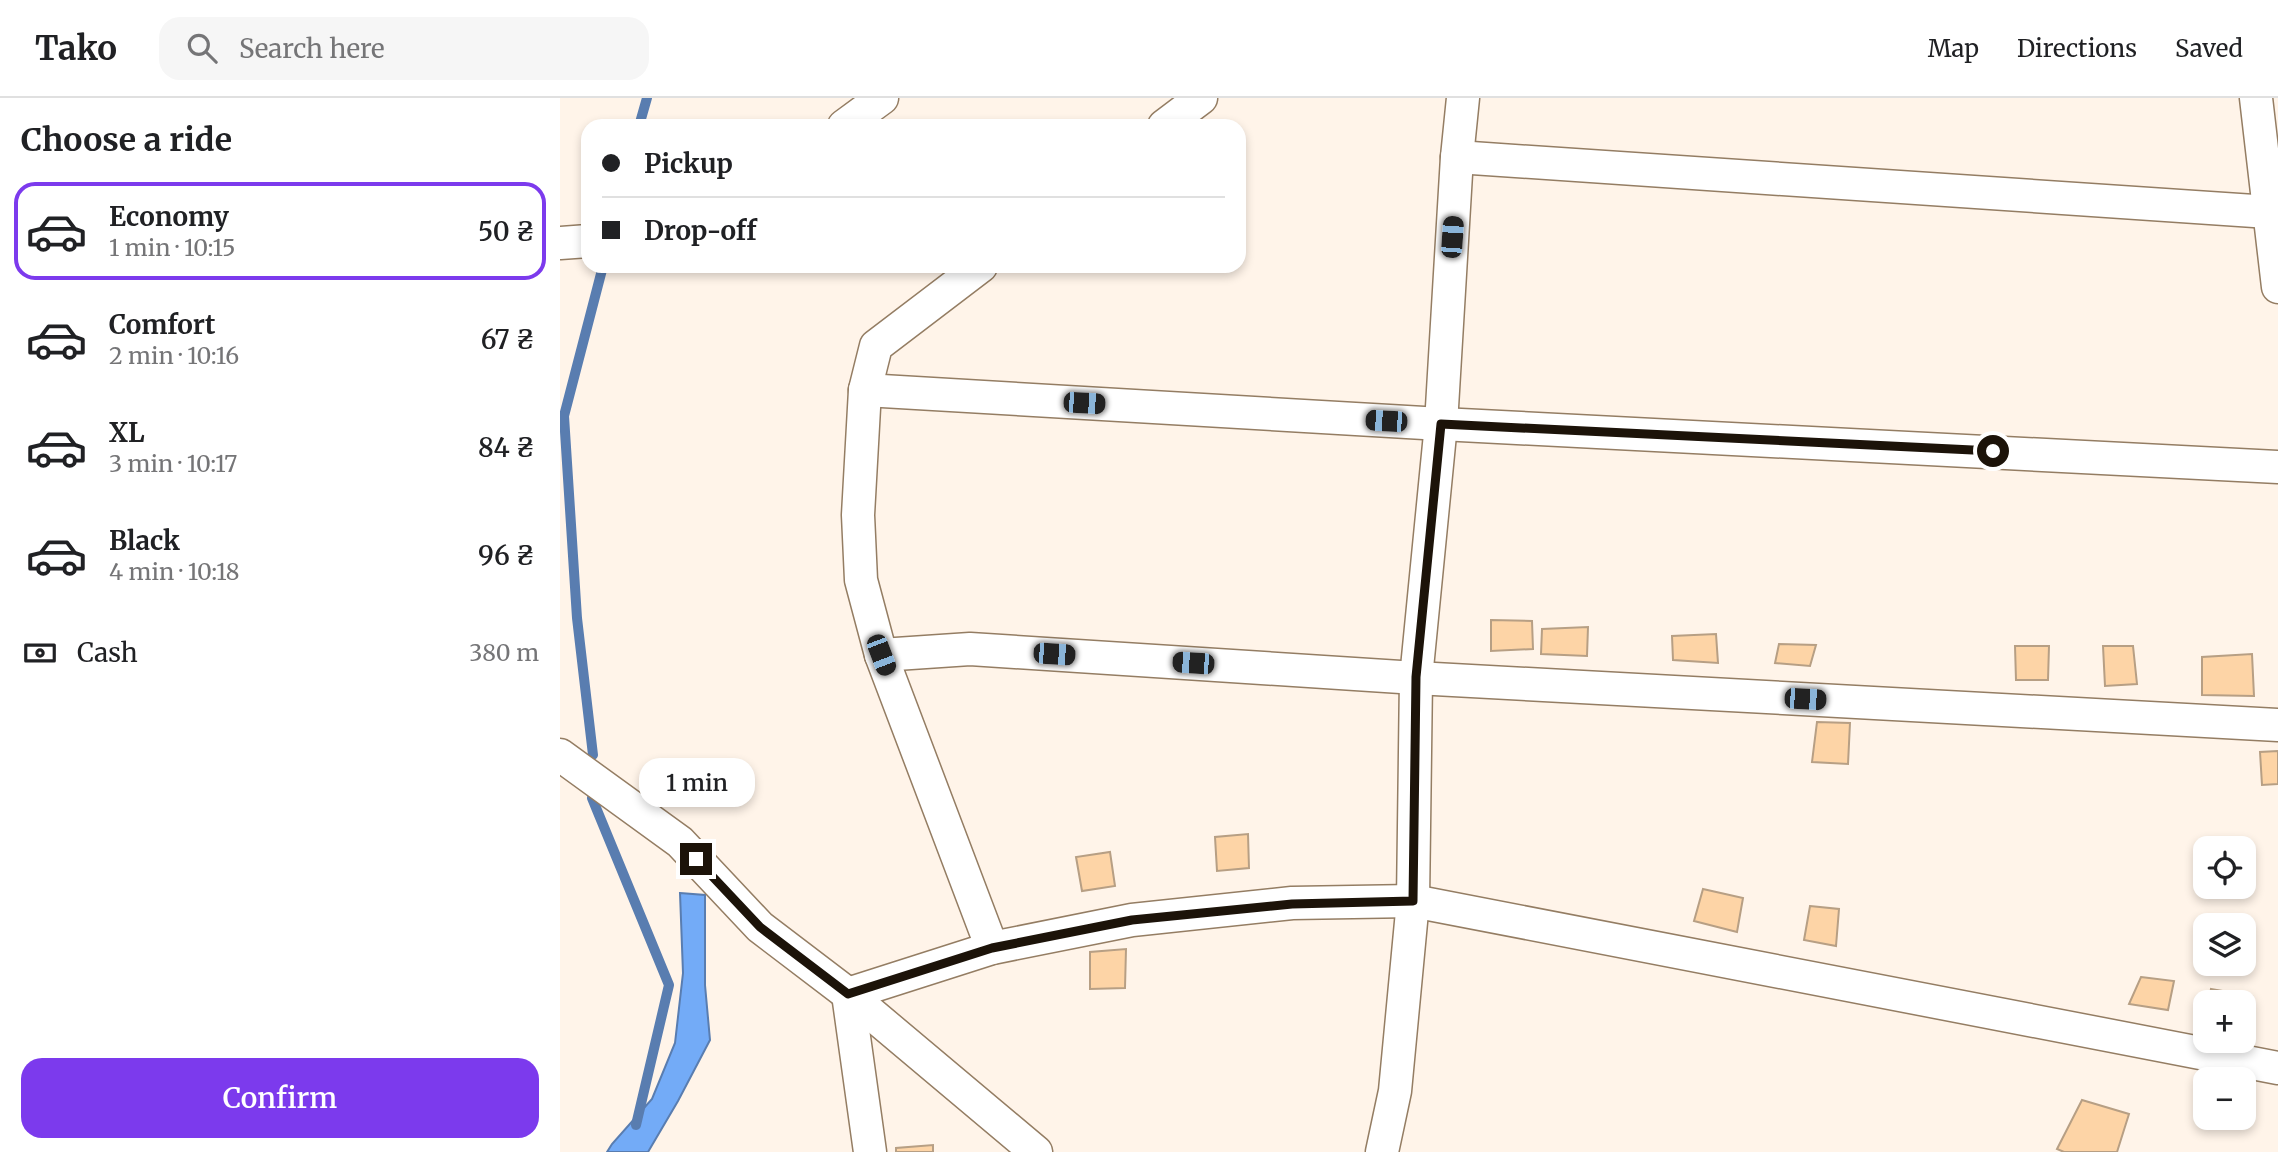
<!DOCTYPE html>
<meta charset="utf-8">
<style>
body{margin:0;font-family:Merriweather,serif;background:#f6f6f6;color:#202124;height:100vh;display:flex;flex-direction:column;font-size:26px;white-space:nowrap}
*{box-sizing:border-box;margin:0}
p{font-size:23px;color:#757577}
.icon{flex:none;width:38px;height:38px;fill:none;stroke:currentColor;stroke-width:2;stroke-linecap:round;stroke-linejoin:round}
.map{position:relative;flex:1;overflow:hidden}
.details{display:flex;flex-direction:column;background:#fff;width:560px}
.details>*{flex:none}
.banner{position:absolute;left:21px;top:21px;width:665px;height:154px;border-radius:21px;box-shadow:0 4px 10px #0003;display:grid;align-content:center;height:154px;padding:0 21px;background:#fff}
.controls{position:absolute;left:1633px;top:738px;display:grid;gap:14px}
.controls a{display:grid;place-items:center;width:63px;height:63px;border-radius:14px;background:#fff;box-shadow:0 4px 10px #0003;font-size:35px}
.end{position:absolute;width:32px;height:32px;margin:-16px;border:9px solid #1c1309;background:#fff;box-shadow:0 0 0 4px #fff}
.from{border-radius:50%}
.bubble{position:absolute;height:49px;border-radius:21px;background:#fff;box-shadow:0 4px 10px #0003;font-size:23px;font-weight:600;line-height:49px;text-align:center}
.car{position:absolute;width:21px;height:42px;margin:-21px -10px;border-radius:9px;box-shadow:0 0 5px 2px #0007;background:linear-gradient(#222 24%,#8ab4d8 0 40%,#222 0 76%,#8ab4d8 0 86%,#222 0)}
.banner b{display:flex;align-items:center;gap:24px;height:66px;font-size:26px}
.banner b+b{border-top:2px solid #e0e0e0}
.banner i{width:18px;height:18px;background:#202124}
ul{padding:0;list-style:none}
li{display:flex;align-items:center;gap:21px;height:98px;margin:0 14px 10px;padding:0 7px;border:4px solid transparent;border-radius:21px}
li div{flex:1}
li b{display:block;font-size:26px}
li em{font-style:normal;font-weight:600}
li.on{border-color:#7c3aed}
li>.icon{width:63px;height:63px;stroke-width:1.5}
h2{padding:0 21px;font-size:32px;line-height:84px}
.pay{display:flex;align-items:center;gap:18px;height:77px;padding:0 21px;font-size:26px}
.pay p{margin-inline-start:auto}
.primary-button{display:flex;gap:14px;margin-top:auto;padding:14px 21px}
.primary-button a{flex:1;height:80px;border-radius:21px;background:#7c3aed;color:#fff;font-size:28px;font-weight:600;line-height:80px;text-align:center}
header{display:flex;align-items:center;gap:42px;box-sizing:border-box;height:98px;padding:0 35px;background:#fff;border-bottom:2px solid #e0e0e0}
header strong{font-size:33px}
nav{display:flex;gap:38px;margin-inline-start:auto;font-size:24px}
.search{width:490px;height:63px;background:#f6f6f6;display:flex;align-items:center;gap:18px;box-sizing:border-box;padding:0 24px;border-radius:21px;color:#757577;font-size:26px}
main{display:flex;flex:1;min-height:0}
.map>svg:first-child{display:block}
</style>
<header>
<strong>Tako</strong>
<div class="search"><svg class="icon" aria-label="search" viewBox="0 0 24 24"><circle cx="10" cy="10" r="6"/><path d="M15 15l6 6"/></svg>Search here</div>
<nav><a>Map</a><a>Directions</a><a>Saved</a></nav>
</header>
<main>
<section class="details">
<h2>Choose a ride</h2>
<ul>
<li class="on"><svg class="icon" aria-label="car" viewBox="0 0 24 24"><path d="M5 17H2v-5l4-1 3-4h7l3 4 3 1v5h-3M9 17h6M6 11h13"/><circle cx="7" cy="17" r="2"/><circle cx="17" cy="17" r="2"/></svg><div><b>Economy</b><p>1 min · 10:15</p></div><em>50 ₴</em></li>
<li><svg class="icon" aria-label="car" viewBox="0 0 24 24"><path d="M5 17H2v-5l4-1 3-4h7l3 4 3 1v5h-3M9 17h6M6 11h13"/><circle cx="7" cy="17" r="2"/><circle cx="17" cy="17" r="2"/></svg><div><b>Comfort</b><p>2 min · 10:16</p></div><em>67 ₴</em></li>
<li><svg class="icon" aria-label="car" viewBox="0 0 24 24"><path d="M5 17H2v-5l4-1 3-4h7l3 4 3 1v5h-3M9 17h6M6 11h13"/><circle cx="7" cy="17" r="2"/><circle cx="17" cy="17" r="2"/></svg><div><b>XL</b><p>3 min · 10:17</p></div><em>84 ₴</em></li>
<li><svg class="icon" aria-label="car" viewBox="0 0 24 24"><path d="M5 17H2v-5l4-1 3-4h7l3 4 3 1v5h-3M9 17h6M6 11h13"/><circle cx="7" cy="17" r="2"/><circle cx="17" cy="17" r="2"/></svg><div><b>Black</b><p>4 min · 10:18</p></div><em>96 ₴</em></li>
</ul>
<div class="pay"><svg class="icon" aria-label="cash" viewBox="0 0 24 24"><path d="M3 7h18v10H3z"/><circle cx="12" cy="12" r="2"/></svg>Cash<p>380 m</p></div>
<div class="primary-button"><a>Confirm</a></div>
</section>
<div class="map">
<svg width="1718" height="1054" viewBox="0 0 1718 1054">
<rect width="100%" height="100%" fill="#fff4e9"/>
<!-- water -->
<path fill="#73abf7" stroke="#597db0" stroke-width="2" d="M120,795L145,797V887L150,942L118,1003L88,1054H47L52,1046L92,1001L115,945L123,875Z"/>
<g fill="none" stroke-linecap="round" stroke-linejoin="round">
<!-- stream -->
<g stroke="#597db0" stroke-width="10">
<path d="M79,28L87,0"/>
<path d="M33,657L17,520L4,318L43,168"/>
<path d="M32,700L109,887L76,1027"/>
</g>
</g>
<!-- building -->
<g fill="#fdd4a6" stroke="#b79f84" stroke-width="2">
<path d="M931,522L972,523L973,551L931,553Z"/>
<path d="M1028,529L1027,558L981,556L982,531Z"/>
<path d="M1156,536L1158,565L1113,562L1112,538Z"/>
<path d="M1219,546L1256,547L1250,568L1215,565Z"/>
<path d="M1455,548H1489L1488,582H1456Z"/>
<path d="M1543,548H1573L1577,586L1545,588Z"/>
<path d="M1692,556L1694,598L1642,597V559Z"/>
<path d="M1257,624L1290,625L1288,666L1252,664Z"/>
<path d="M1718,653V686L1702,687L1700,654Z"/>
<path d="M688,736L689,770L657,773L655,739Z"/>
<path d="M550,754L555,788L522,793L516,759Z"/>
<path d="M1143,791L1183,800L1177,834L1134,823Z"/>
<path d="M1250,808L1279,811L1276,848L1244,842Z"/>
<path d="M566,851L565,890L530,891V854Z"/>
<path d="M1581,879L1614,883L1608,912L1569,906Z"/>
<path d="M1651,891L1692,898L1686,932L1684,931V905H1648Z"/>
<path d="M1522,1002L1569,1016L1557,1054H1504L1497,1051Z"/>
<path d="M373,1047V1054H336V1050Z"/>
</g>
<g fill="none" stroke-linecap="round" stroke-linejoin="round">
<defs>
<g id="minor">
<path d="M1696,0L1718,189"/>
<path d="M284,28L322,0"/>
<path d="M604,28L641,0"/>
<path d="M897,59L1709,114"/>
<path d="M0,145L28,143"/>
<path d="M421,168L316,248L305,292L298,417L301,482L321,557L432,850"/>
<path d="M305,292L881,326L1718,369"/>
<path d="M321,557L410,551L856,580L1718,627"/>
<path d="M0,657L120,744L200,829L288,896L476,1054"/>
<path d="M310,1054L288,896L432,850L572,822L732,805L853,803L1718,970"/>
<path d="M822,1054L835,993L853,803L856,580L881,326L897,59L903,0"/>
</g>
</defs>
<!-- minor casing -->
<use href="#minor" stroke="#947d63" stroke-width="35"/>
<!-- minor -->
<use href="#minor" stroke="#fff" stroke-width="32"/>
</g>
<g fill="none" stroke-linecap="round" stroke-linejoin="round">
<!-- route -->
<path stroke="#1c1309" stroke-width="9" d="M136,761L200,829L288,896L432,850L572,822L732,806L853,803L856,579L881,326L1433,353"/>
</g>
</svg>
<div class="controls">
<a><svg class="icon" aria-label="locate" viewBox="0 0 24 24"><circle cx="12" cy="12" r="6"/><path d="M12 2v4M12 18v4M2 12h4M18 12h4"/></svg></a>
<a><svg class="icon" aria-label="layers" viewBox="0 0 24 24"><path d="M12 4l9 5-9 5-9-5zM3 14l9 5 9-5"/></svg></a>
<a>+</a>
<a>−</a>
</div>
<i class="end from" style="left:1433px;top:353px"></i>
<i class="end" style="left:136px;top:761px"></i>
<div class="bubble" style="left:79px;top:660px;width:116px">1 min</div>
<i class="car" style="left:892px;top:139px;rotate:4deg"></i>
<i class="car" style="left:524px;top:305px;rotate:93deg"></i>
<i class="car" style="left:826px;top:323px;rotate:273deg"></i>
<i class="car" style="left:494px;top:556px;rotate:94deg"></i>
<i class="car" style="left:321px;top:557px;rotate:159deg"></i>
<i class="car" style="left:633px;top:565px;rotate:274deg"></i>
<i class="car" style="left:1245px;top:601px;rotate:93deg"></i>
<div class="banner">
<b><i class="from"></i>Pickup</b>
<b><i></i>Drop-off</b>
</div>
</div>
</main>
